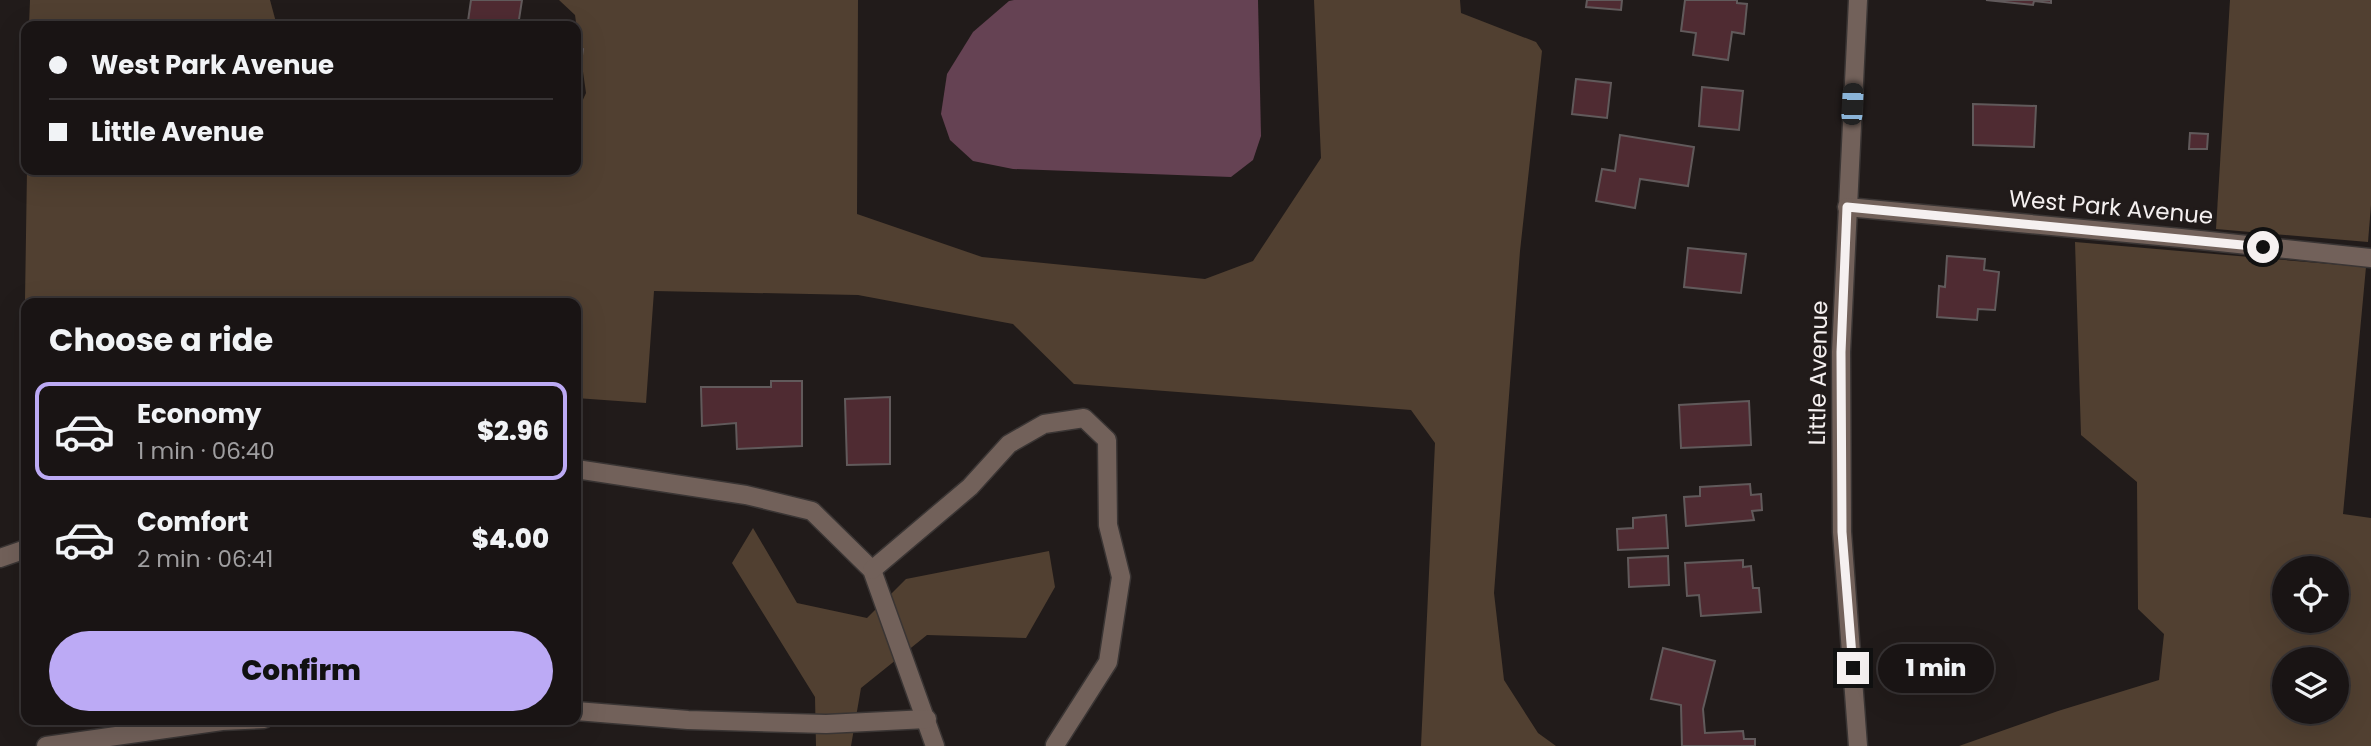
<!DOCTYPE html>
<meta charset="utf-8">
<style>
body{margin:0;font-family:Poppins,sans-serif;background:#262122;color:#f1f3f6;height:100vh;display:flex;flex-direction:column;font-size:26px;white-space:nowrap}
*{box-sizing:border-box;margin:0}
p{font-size:23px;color:#9f9ea0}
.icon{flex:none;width:38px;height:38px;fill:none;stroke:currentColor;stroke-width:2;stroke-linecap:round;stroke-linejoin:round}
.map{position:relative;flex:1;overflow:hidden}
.sheet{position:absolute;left:21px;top:298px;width:560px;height:427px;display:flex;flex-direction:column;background:#191414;border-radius:14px;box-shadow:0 7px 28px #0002,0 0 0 2px #373334}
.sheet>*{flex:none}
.guide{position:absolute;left:21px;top:21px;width:560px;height:154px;border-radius:14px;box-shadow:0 7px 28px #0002,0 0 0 2px #373334;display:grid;align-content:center;height:154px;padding:0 28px;background:#191414}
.buttons{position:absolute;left:2272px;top:556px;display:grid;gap:14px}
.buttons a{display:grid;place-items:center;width:77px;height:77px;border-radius:50%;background:#191414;box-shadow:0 7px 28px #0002,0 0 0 2px #373334;font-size:35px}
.end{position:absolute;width:32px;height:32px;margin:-16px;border:9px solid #f5f0f0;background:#111;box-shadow:0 0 0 4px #111}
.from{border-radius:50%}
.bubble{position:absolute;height:49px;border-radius:24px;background:#191414;box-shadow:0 7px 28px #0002,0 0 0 2px #373334;font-size:23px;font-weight:800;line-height:49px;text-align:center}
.car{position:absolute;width:21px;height:42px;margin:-21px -10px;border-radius:9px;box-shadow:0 0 5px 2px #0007;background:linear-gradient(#222 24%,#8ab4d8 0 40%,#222 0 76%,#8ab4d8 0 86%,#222 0)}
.guide b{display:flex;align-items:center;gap:24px;height:66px;font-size:26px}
.guide b+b{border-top:2px solid #373334}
.guide i{width:18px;height:18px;background:#f1f3f6}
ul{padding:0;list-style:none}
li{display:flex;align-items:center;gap:21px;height:98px;margin:0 14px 10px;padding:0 14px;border:4px solid transparent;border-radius:14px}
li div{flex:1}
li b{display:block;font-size:26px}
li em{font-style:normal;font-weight:800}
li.active{border-color:#bcaaf5}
li>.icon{width:63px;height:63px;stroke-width:1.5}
h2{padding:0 28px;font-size:32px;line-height:84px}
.cta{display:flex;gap:14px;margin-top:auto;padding:14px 28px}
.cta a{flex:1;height:80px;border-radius:42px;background:#bcaaf5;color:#111;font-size:28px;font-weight:800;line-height:80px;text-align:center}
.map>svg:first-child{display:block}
</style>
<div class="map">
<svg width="2371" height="746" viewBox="0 0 2371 746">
<rect width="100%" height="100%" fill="#211b1a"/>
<!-- green -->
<g fill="#514031" fill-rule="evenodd">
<path d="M30,0H270L277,26H29Z"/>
<path d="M559,0H858L857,214L982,257L1205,279L1253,261L1321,158L1314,0H1460L1461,13L1536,42L1542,51L1520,251L1494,593L1504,680L1538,733L1556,746H1421L1435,443L1411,410L1074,384L1013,324L858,295L654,291L646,403L576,398V303H26V365H24L27,170H576V115L586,93L575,15Z"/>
<path d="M2230,0H2371V205L2368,242L2216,229Z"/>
<path d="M2075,242L2366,267L2343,514L2371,518V746H1959L2058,711L2159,680L2164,634L2138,609L2137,482L2081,435ZM2284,569H2336V621H2284ZM2284,660H2336V712H2284Z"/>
<path d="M753,528L797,603L867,618L906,579L1049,551L1055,587L1026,638L927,635L861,688L851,746H816L815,697L732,563Z"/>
</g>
<!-- water -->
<path fill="#654253" d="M1014,0H1258L1261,136L1253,160L1231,177L1013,169L973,161L950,140L941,114L947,74L973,32L1009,1Z"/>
<!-- building -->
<g fill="#4f2b32" stroke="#615a5b" stroke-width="2">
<path d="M471,0H522L518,26H478V23L468,21Z"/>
<path d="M1587,0H1622L1621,10L1586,7Z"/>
<path d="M1685,0H1737V3L1747,4L1744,34L1732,32L1728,60L1693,55L1696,33L1681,31Z"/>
<path d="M1986,0H2051V3L2034,1L2033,5Z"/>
<path d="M576,48L583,49L576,96Z"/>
<path d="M1576,79L1611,83L1607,118L1572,114Z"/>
<path d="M1702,87L1743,91L1739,130L1699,126Z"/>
<path d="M1973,104L2036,106L2034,147L1973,145Z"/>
<path d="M2190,133L2208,134L2207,149H2189Z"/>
<path d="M1620,135L1694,147L1688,186L1640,179L1635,208L1596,201L1602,169L1615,171Z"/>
<path d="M1688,248L1746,254L1741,293L1684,287Z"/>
<path d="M1947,256L1985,259L1984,270L1999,272L1995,310L1978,309L1977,320L1937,317L1939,286L1945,287Z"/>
<path d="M771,381H802V446L737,449L736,423L702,426L701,387H771Z"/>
<path d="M890,397V464L847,465L845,399Z"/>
<path d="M1749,401L1751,445L1681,448L1679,405Z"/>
<path d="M1750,484L1751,495L1761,494L1762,510L1752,511L1754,520L1686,526L1684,497L1700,496V487Z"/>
<path d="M1666,515L1668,548L1618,550L1617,529L1633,528V518Z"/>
<path d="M1668,556L1669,585L1629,587L1628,558Z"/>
<path d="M1743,560V567L1751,566L1753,588H1759L1761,612L1701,616L1699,595L1687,596L1685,563Z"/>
<path d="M1663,648L1715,661L1703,709L1705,733L1743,731L1744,739H1755V746H1682L1681,705L1651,699Z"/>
</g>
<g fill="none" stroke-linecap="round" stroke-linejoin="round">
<defs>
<g id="minor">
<path d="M1858,0L1841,352L1842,532L1858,746"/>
<path d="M1847,207L2181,238L2371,258"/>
<path d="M576,469L746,495L812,511L872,570L935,746"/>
<path d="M0,558L26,549"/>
<path d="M872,570L970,487L1009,444L1044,424L1084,418L1107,440L1108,525L1121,577L1108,662L1055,745L1056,746"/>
<path d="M576,711L688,720L826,724L927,719"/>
<path d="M46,746L222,721L264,719"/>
</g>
</defs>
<!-- minor casing -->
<use href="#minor" stroke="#3a3534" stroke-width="21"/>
<!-- minor -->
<use href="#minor" stroke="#72615a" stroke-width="18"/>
</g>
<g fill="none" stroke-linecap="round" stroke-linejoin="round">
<!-- route -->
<path stroke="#f5f0f0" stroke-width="9" d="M1853,668L1842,532L1841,352L1847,207L2263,247"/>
</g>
<g text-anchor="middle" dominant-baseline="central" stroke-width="5" stroke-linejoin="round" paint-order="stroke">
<!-- street labels -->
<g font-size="23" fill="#f5f0f0" stroke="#211b1a">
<text transform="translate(2111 207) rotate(5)">West Park Avenue</text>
<text transform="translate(1818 373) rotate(-89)">Little Avenue</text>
</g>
</g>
</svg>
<div class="buttons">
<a><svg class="icon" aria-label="locate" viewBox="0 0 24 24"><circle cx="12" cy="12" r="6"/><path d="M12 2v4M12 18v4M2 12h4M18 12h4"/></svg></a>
<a><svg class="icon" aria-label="layers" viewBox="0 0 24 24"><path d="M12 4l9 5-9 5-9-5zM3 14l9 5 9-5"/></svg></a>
</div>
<i class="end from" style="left:2263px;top:247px"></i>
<i class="end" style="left:1853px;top:668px"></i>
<div class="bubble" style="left:1878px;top:644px;width:116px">1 min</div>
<i class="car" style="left:1852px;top:104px;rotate:3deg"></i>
<div class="guide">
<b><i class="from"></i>West Park Avenue</b>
<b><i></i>Little Avenue</b>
</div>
<section class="sheet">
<h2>Choose a ride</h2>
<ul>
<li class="active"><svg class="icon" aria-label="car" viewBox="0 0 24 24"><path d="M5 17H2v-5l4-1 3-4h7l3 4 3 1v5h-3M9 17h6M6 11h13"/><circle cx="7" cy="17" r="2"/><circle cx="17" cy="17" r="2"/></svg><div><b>Economy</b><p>1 min · 06:40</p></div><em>$2.96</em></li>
<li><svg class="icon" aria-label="car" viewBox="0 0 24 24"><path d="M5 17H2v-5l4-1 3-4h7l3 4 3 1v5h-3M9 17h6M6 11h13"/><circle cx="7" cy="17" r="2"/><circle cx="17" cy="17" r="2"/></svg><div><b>Comfort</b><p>2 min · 06:41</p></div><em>$4.00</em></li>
</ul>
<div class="cta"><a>Confirm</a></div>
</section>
</div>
